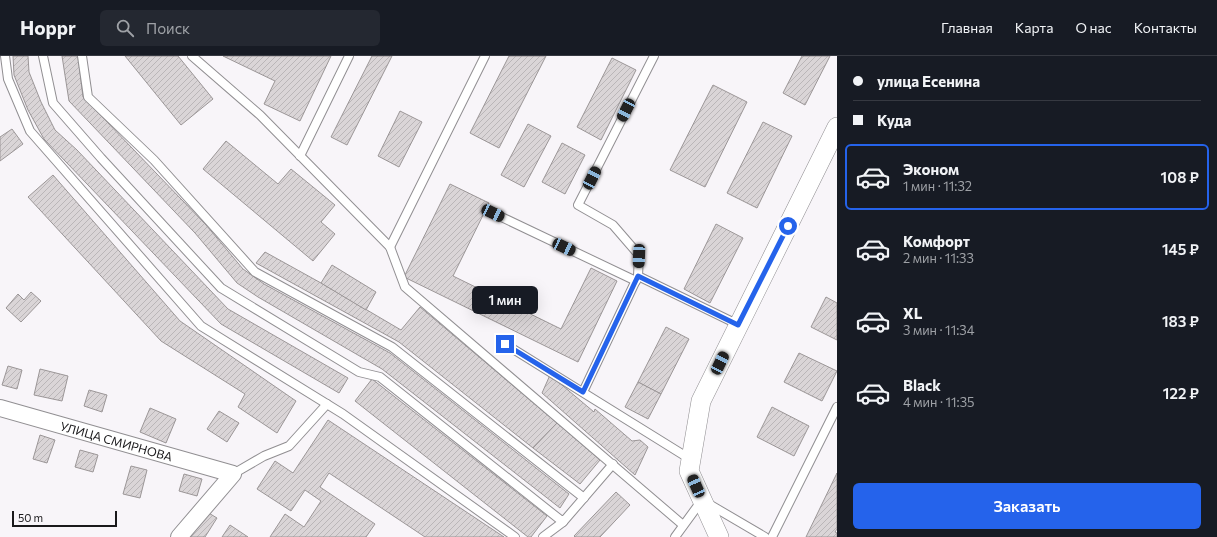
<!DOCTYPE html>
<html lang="ru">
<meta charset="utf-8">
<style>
body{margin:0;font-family:Commissioner,sans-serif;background:#242831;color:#f1f3f6;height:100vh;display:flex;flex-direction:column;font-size:15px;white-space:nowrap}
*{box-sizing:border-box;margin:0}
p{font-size:13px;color:#9ea1a6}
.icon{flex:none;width:22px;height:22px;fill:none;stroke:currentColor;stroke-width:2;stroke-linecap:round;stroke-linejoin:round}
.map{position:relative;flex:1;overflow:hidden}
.sheet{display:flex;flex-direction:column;background:#171b24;width:380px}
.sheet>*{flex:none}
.guide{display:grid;align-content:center;height:88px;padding:0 16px;background:#171b24}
.scale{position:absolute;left:12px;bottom:10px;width:105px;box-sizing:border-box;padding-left:4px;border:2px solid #1a191b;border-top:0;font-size:11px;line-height:14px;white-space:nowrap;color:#1a191b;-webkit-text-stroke:3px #f8f5f9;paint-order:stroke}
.end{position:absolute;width:18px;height:18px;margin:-9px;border:5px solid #2563eb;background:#fff;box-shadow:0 0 0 2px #fff}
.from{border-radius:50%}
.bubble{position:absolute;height:28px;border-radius:6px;background:#171b24;box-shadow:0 4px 16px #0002;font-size:13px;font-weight:600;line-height:28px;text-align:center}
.car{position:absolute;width:12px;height:24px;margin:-12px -6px;border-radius:5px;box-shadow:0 0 3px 1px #0007;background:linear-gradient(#222 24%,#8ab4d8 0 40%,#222 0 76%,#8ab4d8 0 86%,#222 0)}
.guide b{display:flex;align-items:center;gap:14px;height:38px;font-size:15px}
.guide b+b{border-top:1px solid #363941}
.guide i{width:10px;height:10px;background:#f1f3f6}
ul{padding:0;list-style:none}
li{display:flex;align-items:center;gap:12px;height:66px;margin:0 8px 6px;padding:0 8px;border:2px solid transparent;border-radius:6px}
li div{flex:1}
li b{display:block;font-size:15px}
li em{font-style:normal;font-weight:600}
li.current{border-color:#2563eb}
li>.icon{width:36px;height:36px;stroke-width:1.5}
.action{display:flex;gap:8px;margin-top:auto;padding:8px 16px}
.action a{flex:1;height:46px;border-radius:6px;background:#2563eb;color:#fff;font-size:16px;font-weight:600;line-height:46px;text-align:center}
header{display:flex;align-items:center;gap:24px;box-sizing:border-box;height:56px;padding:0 20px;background:#171b24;border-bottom:1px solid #363941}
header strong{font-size:19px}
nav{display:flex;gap:22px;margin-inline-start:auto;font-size:14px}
.search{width:280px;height:36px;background:#242831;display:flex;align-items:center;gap:10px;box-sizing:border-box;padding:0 14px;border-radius:6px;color:#9ea1a6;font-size:15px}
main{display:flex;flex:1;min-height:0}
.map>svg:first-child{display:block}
</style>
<header>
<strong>Hoppr</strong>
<div class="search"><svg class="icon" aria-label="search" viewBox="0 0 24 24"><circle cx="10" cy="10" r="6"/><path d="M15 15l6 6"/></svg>Поиск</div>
<nav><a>Главная</a><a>Карта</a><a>О нас</a><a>Контакты</a></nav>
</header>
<main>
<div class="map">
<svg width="837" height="481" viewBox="0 0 837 481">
<defs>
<pattern id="building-hatch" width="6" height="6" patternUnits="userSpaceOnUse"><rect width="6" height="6" fill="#dad5d7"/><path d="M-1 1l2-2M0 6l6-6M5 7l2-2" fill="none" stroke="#bab6b8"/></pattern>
</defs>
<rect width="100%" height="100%" fill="#f8f5f9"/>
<!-- building -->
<g fill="url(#building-hatch)" stroke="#9b9697">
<path d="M13,0H28L29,16L41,46L55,74L77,94L228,253L348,322L339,337L221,268L44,83L28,54L14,19Z"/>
<path d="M62,0H78L83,41L206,169L243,213L264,228L390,297L569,438L560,452L382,313L258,241L237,227L195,177L69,45Z"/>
<path d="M125,0H178L213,43L181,69Z"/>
<path d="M223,0H331L300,65L264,48L275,25Z"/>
<path d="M372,0H392L347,89L331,81Z"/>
<path d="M509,0H546L499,92L470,77Z"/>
<path d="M802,0H830L805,49L783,37Z"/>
<path d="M612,2L636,14L601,84L577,71Z"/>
<path d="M713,29L747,46L705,131L670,114Z"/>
<path d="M400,55L422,66L399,111L378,100Z"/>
<path d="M763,66L792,80L757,152L727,137Z"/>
<path d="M528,68L551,80L524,131L501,119Z"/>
<path d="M12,73L23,88L0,105V81Z"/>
<path d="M226,85L278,128L291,113L335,149L321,166L335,178L313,205L203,113Z"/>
<path d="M562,87L585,99L565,138L542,126Z"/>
<path d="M53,119L180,265L296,345L277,377L238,351L245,338L161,285L28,141Z"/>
<path d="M450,128L489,147L453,220L561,273L591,212L617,225L578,306L404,221Z"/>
<path d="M716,168L743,182L710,247L684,233Z"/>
<path d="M265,196L321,227L401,274L420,251L557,367L533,392L399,286L256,207Z"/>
<path d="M332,209L376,236L366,254L321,227Z"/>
<path d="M31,236L41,245L21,266L6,252L18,238L24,244Z"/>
<path d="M826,241L837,247V284L811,271Z"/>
<path d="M666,271L689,283L661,338L638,326Z"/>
<path d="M799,297L837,315L822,345L784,326Z"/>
<path d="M8,310L22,314L17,333L2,329Z"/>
<path d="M40,313L68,320L62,345L34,339Z"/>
<path d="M550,319L594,356L595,353L632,385L640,384L648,391L635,419L542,337Z"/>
<path d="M372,323L547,460L531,481H528L355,345Z"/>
<path d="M638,326L661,338L648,363L625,351Z"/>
<path d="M89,334L107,339L102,356L84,350Z"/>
<path d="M772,351L809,370L794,400L757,381Z"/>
<path d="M150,352L176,363L166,387L140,376Z"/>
<path d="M219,355L239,367L227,386L207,373Z"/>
<path d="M328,364L504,481H425L329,417L320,431L375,468L366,481H270L285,458L304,471L321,445L305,434L291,455L257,433L275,405L293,417Z"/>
<path d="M557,367L600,404L580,428L533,392Z"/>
<path d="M40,379L55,384L47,407L33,403Z"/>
<path d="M80,394L98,399L93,416L75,411Z"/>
<path d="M131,410L147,414L140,442L123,438Z"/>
<path d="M837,417V473L835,476L837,477V481H806Z"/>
<path d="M184,418L202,423L197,440L179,435Z"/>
<path d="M616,436L630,449L600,481H575L574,480Z"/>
<path d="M202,453L217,462L205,481H185Z"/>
<path d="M230,469L248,481H222Z"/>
</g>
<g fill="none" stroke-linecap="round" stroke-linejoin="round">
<defs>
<g id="service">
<path d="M5,0L8,23L30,75L201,270L343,358L515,481"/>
<path d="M43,0L53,47L101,102L221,232L359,316L380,321L563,466L613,408"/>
<path d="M82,0L88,41L154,104L255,216L392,291L584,442"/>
<path d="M192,0L260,59L390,191L405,231L683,469"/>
<path d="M300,100L349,0"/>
<path d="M493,157L636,225"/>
<path d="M390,191L485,0"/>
<path d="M638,220L639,199L613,169L578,149L654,0"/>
<path d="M505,288L690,403"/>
<path d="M583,336L638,220L739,269"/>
<path d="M233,418L264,400L289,390L327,348"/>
<path d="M543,481L563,466"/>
<path d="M675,481L702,444L765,481"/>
<path d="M772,481L837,351"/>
</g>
<g id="minor">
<path id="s1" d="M0,352L233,418L179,481"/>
</g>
<path id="tertiary" d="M719,481L689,415L701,345L837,71"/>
</defs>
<!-- service casing -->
<use href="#service" stroke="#918f92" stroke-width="10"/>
<!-- minor casing -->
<use href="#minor" stroke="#918f92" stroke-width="18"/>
<!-- tertiary casing -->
<use href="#tertiary" stroke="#918f92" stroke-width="20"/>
<!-- service -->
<use href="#service" stroke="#fff" stroke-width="8"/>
<!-- minor -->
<use href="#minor" stroke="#fff" stroke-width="16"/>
<!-- tertiary -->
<use href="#tertiary" stroke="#fff" stroke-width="19"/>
</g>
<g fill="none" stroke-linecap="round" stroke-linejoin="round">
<!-- route -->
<path stroke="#2563eb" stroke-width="5" d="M505,288L583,336L638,220L738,269L788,170"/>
</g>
<g text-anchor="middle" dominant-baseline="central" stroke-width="3.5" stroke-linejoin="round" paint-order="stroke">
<!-- street labels -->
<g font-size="12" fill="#1a191b" stroke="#f8f5f9">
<text stroke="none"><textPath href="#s1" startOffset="121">УЛИЦА СМИРНОВА</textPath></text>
</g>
</g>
</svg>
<div class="scale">50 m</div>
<i class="end from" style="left:788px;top:170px"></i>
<i class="end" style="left:505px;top:288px"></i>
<div class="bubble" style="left:472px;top:230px;width:66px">1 мин</div>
<i class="car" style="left:626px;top:54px;rotate:207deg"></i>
<i class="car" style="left:592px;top:122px;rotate:27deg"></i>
<i class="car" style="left:493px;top:157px;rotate:115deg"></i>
<i class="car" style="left:564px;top:191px;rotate:115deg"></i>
<i class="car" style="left:639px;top:200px;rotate:182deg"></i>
<i class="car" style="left:720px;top:307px;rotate:26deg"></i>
<i class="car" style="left:696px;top:430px;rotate:336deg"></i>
</div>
<section class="sheet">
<div class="guide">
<b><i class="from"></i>улица Есенина</b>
<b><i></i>Куда</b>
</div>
<ul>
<li class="current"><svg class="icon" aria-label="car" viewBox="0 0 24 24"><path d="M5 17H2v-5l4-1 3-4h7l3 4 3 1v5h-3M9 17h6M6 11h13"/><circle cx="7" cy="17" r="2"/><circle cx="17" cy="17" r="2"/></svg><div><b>Эконом</b><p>1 мин · 11:32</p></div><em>108 ₽</em></li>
<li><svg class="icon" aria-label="car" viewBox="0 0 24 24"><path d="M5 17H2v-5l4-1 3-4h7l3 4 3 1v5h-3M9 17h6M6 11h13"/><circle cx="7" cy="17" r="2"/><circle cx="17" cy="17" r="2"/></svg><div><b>Комфорт</b><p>2 мин · 11:33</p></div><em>145 ₽</em></li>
<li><svg class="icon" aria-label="car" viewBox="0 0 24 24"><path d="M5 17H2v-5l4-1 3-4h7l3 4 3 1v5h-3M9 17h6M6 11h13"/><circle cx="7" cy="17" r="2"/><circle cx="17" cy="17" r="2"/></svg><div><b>XL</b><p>3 мин · 11:34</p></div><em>183 ₽</em></li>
<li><svg class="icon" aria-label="car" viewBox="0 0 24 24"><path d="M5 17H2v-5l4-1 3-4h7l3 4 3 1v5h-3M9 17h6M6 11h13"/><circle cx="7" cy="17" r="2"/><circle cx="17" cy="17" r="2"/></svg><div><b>Black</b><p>4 мин · 11:35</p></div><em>122 ₽</em></li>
</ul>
<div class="action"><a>Заказать</a></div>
</section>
</main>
